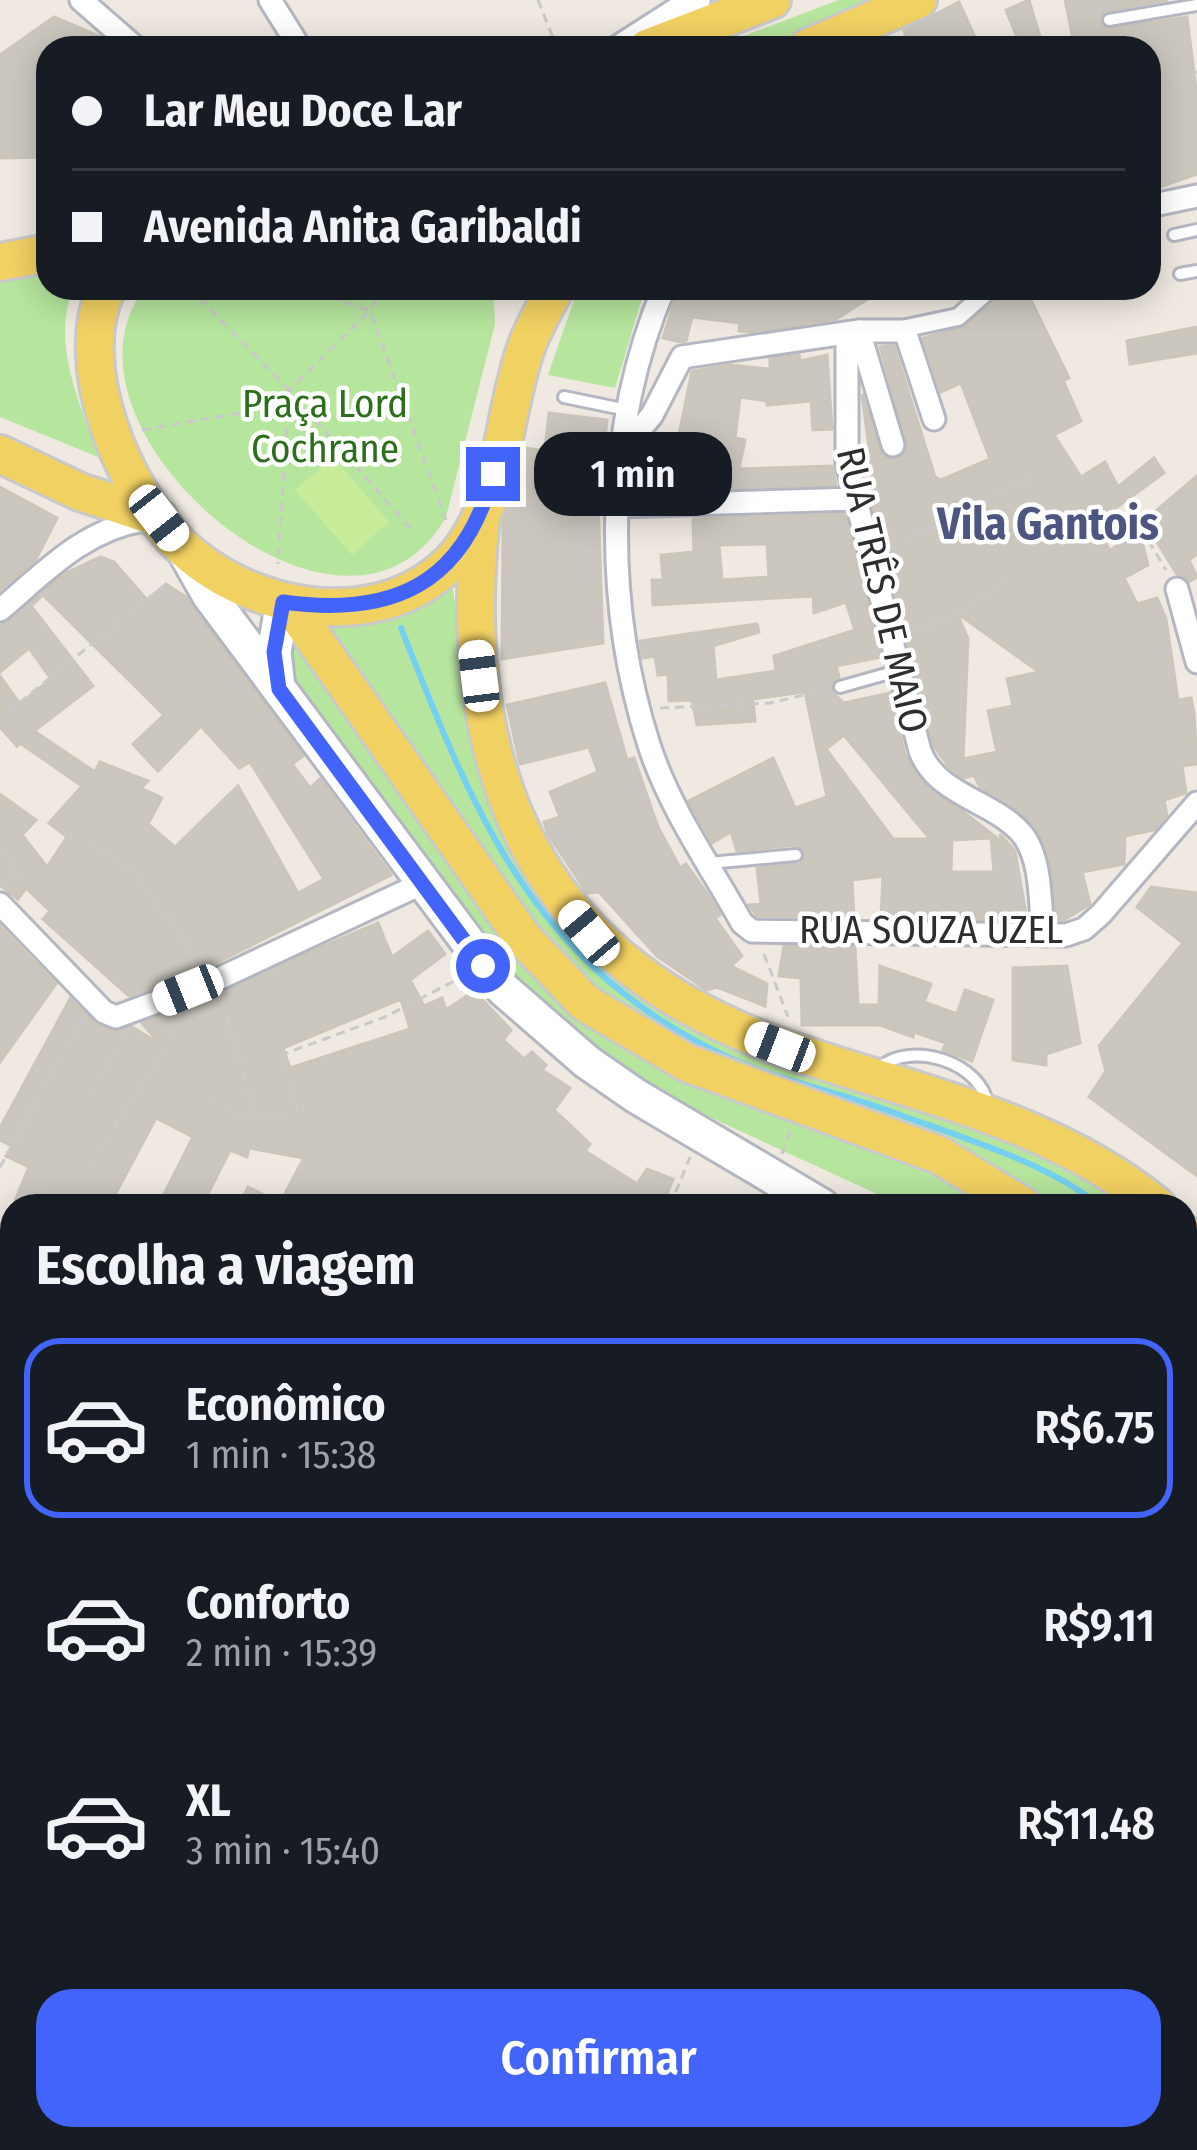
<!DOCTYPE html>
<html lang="pt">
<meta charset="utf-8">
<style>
body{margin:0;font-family:"Fira Sans Condensed",sans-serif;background:#242831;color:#f1f3f6;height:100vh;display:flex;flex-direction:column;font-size:45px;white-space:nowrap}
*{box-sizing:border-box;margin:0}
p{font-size:39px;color:#9ea1a6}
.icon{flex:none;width:66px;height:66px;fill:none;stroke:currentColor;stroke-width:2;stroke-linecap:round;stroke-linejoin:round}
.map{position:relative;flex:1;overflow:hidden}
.panel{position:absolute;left:0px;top:1194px;width:1197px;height:957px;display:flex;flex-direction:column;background:#171b24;border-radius:36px 36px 0 0;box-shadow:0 6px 30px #0003}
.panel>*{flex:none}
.hud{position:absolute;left:36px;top:36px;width:1125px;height:264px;border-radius:36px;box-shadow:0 6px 30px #0003;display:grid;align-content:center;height:264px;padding:0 36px;background:#171b24}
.end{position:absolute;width:54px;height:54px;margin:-27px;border:15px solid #4264fb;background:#fff;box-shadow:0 0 0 6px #fff}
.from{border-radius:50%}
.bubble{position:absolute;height:84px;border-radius:36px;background:#171b24;box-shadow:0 6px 30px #0003;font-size:39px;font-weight:600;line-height:84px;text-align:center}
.car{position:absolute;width:36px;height:72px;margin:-36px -18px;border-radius:15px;box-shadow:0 0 9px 3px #0007;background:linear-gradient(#fff 24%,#345 0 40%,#fff 0 76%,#345 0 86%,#fff 0)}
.hud b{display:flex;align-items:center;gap:42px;height:114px;font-size:45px}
.hud b+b{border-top:3px solid #363941}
.hud i{width:30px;height:30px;background:#f1f3f6}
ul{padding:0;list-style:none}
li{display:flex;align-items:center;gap:36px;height:180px;margin:0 24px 18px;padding:0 12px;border:6px solid transparent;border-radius:36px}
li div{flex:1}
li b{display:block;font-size:45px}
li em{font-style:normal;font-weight:600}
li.current{border-color:#4264fb}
li>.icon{width:108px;height:108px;stroke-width:1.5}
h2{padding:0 36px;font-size:54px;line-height:144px}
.action{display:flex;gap:24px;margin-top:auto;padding:24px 36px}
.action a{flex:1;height:138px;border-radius:36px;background:#4264fb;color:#fff;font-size:48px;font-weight:600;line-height:138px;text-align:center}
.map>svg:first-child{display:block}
</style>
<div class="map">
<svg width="1197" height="2150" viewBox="0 0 1197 2150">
<rect width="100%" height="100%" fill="#efe9e1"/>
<!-- green -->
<g fill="#b6e59e">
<path d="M839,0H876L778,48H711Z"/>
<path d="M48,265V288H73C51,345 80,401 98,457L0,417V272Z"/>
<path d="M145,288H493L495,324L446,517C345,695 37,425 145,288Z"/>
<path d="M578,288H645L615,388L548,375Z"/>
<path d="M453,589C463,659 467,737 492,804C527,903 622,1003 720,1043C863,1103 1000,1122 1135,1206H1044L1020,1184L710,1059L643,1022L578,974L537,927L325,621C374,626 412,614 453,589Z"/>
<path d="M292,634L612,1036L719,1097L873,1147L1003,1206H903L629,1080L495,961L293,675Z"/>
<path d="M1185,1260L1197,1273V1794L1185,1751Z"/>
</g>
<!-- pitch -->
<path fill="#c9ec9a" d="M333,457L389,522L352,555L295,490Z"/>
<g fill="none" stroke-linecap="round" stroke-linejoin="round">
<!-- stream -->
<g stroke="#75cff0" stroke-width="6">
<path d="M401,628C472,807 528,956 711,1049C766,1078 834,1090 892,1112C951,1134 1053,1164 1099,1206"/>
<path d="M1185,1308L1197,1333"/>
<path d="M0,1878L12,1879"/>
</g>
</g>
<!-- building -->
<g fill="#cbc7bf" stroke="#cbc5ba" stroke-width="3" fill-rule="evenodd">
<path d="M1029,0L1041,40L1021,47L1006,10Z"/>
<path d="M1065,0H1168L1104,12L1100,23L1107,29L1187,17L1197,97V174L1149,191V45L1075,48Z"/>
<path d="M959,2L980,48H880L906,36L904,31Z"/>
<path d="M54,17L99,36L113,48H48V157L0,158V55Z"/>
<path d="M679,288H741L738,300L793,288H885L836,319L752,332L739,331L740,323L692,317L686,341L681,342L663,338Z"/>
<path d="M1004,288H1025L1069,378L1063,380L1081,421L1054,435L1081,477L1105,462L1118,487L1154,458L1164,473L1095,523L1110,551L1138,526L1148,565L1124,578L1137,604L1157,598L1166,619L1178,700L1191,698L1194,713L1197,764L1182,766L1186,793L1164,800L1167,815L1154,830L1125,836L1124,864L1082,872L1090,904L1064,920H1057L1051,865L1034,825L980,787L974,775L964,778L949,767L934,746L862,462L870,456L862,394L882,455L896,460L908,447L880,347L887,346H894L935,477L941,480L990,459L961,383L941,392L923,338L965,327ZM957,613L1039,672L1007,679L1013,706L988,711L997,752L963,759L968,639Z"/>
<path d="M1197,327V353L1130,364L1127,341Z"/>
<path d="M799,355L800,361L827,355L832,429L813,430L811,401L767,405V401L740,397L735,438L745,440L739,469L832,466L836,485L722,488V471L673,463L692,371L730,365L770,369V359Z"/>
<path d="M549,413L607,420L598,502L603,643L502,659L503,520L525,448L545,451Z"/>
<path d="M1197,476V554L1189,560L1197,577L1190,581L1177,574L1144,521Z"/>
<path d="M0,487L57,518L36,559L0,590Z"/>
<path d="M844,514L881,657L836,666L839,677L831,691L844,703L890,693L905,755L917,776L1002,842L1000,834L1015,851L1027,920L881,918L883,876L852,880L854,917L757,916L749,905L761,904L757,868L801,864L805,850L795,845L737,851L731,832L712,843L689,801L773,758L795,808L827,797L805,692L753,699L755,721L697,725L692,700L669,701L668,674L658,675L655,656L643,658L640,641L757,624L759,632L713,646L716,680L776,671L774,656L855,630L846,602L814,613L813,596L653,605L652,580H663L661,555L694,552L693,519ZM767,544L769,577L722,580L719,545ZM844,735L930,839H893L826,749ZM991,838L994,872H951L952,840Z"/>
<path d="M100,557L114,562L147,600L166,584L186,597L303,756L292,764L310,788L320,779L391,875L210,966L129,996L43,919L50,911L26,888L18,899L0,885V794L36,820L22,835L47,867L67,837L49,823L82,786L20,743L17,746L0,727V676L20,704L51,679L29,648L0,672V625L66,573ZM43,595L164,715L133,744L158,771L201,726L239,768L250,762L324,879L298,893L238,786L175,847L148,824L162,798L141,788L148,781L100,762L95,772L34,731L93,686L31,606Z"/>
<path d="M605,683L627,760L634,758L658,827L680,868L686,864L709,896L720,915L715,918L742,956L731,966L767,984L765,1006L717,987L707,990L657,956L599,892L587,893L548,834L544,822L560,817L550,792L598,772L589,747L520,764L507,705Z"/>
<path d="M1151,887L1197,893V1176L1089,1097L1106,1071L1099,1046L1183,943L1137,907Z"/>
<path d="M378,923L392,957L428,931L445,954L410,980L424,1006L442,998L446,1010L474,991L511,1030L503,1040L524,1059L532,1052L546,1065L542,1070L570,1088L554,1110L590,1144L585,1151L637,1184L647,1169L673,1179L667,1194L693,1206H539L520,1194L513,1206H239L248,1187L280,1203L304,1158L249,1148L247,1157L230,1150L202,1206H158L193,1137L156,1118L109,1206H13L29,1167L6,1156L12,1146L0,1140V1128L70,999L98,1026L112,1031L132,1027L160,1044L142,1023ZM401,999L410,1029L290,1068L283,1048Z"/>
<path d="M0,926L56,984L0,1062Z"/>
<path d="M784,946L855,947L858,1005H879L880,966L931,984L924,1002L957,1014L965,990L993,1000L972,1061L943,1050L946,1043L914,1032L913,1037L880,1025H802L801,978L779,976Z"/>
<path d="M1067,966L1080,1043L1046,1054V1065L1013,1060V968Z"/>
</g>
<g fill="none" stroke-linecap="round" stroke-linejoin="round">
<defs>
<g id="service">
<path d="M1109,20L1197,5"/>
<path d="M1174,235L1197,230"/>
<path d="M1180,274L1197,271"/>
<path d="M564,397L627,410"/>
<path d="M840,687L900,670"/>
<path d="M709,863L796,855"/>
<path d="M879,1068C911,1040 982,1062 988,1106"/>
<path d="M0,1991L12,1993"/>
<path d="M515,2139L517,2150"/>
<path d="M6,2150L12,2132"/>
</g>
<path id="pedestrian" d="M897,330L958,317L991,288"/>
<g id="minor">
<path d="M81,0L136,48"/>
<path d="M270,0L300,48"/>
<path d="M1149,206L1197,196"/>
<path d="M664,288C604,428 603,601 649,745C669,807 710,866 742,923L752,931L1066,935L1084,929L1101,914L1197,803"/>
<path d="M859,331L893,445"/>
<path d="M847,333V464L920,751C937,796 993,800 1022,834C1042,858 1040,905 1043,935"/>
<path d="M622,451L652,415L682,357L859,331H905L934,419"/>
<path d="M618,506L854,499"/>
<path d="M1177,589L1197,662"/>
<path d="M0,610C45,572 83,530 144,520"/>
<path d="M0,904L104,1012L116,1017L216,980L421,884"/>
<path d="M0,1279L12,1285"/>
<path d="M0,1590L12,1593"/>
<path d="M1185,2106L1197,2116"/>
</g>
<path id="tertiary" d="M621,48L696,0"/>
<g id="secondary">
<path d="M182,547L209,595L503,989L587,1062L636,1096L822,1206"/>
<path d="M278,687L274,652L283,602"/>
<path d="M1001,2150L1005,2139"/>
</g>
<g id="primary">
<path d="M647,48L772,0"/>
<path d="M807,48L918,0"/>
<path d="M0,262L48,253"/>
<path d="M107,288C70,364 123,490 181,546C247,609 366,633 440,572C505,519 500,418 527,345C534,326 546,306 555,288"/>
<path d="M0,454L80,492L159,518"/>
<path d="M481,518C454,768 533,960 781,1047C908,1092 1050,1118 1157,1206"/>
<path d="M289,603L523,938L585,1003L687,1063L939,1155L1023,1206"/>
<path d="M1185,1234L1197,1248"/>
<path d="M1185,1718L1197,1723"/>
<path d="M1185,1813L1197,1843"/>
<path d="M0,1834L12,1836"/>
<path d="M0,1945L12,1946"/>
<path d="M667,2139L678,2150"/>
<path d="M722,2139L734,2150"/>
</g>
</defs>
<!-- service casing -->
<use href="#service" stroke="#b4b7c1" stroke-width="16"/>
<!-- pedestrian casing -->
<use href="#pedestrian" stroke="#b4b7c1" stroke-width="22"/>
<!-- minor casing -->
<use href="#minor" stroke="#b4b7c1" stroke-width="27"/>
<!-- tertiary casing -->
<use href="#tertiary" stroke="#b4b7c1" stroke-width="33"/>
<!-- secondary casing -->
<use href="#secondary" stroke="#b4b7c1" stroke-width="39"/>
<!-- primary casing -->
<use href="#primary" stroke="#c9c9c9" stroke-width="42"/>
<!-- path -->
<g stroke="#c9c9c9" stroke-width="3" stroke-dasharray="9 6" stroke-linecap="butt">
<path d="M538,0L557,48"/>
<path d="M1149,84L1197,72"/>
<path d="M189,288L289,390L278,564"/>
<path d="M303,288L370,311L446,520"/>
<path d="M384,288L370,311L289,390L412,530"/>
<path d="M142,430L246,412L287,391"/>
<path d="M1133,515L1166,570"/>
<path d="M889,550L1034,476"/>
<path d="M913,632L963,610L1016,575"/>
<path d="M660,708L770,703L822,691"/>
<path d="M8,712L171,580"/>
<path d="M88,842L141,879L201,964"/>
<path d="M0,850L20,872L8,884"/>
<path d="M764,954L788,1017"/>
<path d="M222,1000L256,1117"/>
<path d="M88,1094L123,1035"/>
<path d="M210,1101L247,1119L298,1111L281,1055L385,1017L460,978"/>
<path d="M782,1154L791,1129"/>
<path d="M0,1167L83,1018"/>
<path d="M80,1179L173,1041L171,1018"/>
<path d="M670,1206L690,1157"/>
<path d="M1185,1957L1197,1963"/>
</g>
<!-- service -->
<use href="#service" stroke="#fff" stroke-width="10"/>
<!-- pedestrian -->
<use href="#pedestrian" stroke="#fff" stroke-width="16"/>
<!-- minor -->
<use href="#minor" stroke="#fff" stroke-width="21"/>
<!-- tertiary -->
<use href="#tertiary" stroke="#fff" stroke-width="27"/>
<!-- secondary -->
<use href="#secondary" stroke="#fff" stroke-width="33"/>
<!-- primary -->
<use href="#primary" stroke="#f2d163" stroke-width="36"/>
</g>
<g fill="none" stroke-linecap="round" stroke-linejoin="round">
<!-- route -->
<path stroke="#4264fb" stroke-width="15" d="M483,966L279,689L274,652L283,602C392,617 464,585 493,474"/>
</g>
<g text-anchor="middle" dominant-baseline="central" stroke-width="9" stroke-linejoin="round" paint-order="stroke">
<!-- park labels -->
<g font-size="39" fill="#2c6e1b" stroke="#fff">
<text x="325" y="404">Praça Lord<tspan x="325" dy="45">Cochrane</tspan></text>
</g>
<!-- street labels -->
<g font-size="39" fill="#2e2e2e" stroke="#fff">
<text transform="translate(882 590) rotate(77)">RUA TRÊS DE MAIO</text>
<text x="931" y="930">RUA SOUZA UZEL</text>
</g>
<!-- quarter labels -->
<g font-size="45" font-weight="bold" fill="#4d5680" stroke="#fff">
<text x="1048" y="524">Vila Gantois</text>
</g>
</g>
</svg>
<i class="end from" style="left:483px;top:966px"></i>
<i class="end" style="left:493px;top:474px"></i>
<div class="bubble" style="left:534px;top:432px;width:198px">1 min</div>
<i class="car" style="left:159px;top:518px;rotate:142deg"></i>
<i class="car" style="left:479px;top:676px;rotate:353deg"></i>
<i class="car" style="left:589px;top:933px;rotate:320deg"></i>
<i class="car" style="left:188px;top:990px;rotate:248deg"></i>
<i class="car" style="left:780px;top:1047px;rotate:291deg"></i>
<div class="hud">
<b><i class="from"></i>Lar Meu Doce Lar</b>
<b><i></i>Avenida Anita Garibaldi</b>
</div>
<section class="panel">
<h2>Escolha a viagem</h2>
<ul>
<li class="current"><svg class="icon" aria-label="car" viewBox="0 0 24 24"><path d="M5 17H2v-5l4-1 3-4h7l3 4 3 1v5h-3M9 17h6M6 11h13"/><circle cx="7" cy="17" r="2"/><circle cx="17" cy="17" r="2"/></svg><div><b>Econômico</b><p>1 min · 15:38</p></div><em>R$6.75</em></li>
<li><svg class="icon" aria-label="car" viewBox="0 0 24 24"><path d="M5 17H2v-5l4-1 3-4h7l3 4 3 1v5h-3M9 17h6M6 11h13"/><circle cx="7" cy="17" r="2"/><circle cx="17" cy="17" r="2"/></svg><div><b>Conforto</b><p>2 min · 15:39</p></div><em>R$9.11</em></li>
<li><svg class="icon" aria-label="car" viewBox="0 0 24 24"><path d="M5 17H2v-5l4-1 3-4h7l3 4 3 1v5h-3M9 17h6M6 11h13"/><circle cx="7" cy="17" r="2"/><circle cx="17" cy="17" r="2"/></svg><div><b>XL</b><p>3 min · 15:40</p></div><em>R$11.48</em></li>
</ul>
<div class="action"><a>Confirmar</a></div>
</section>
</div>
